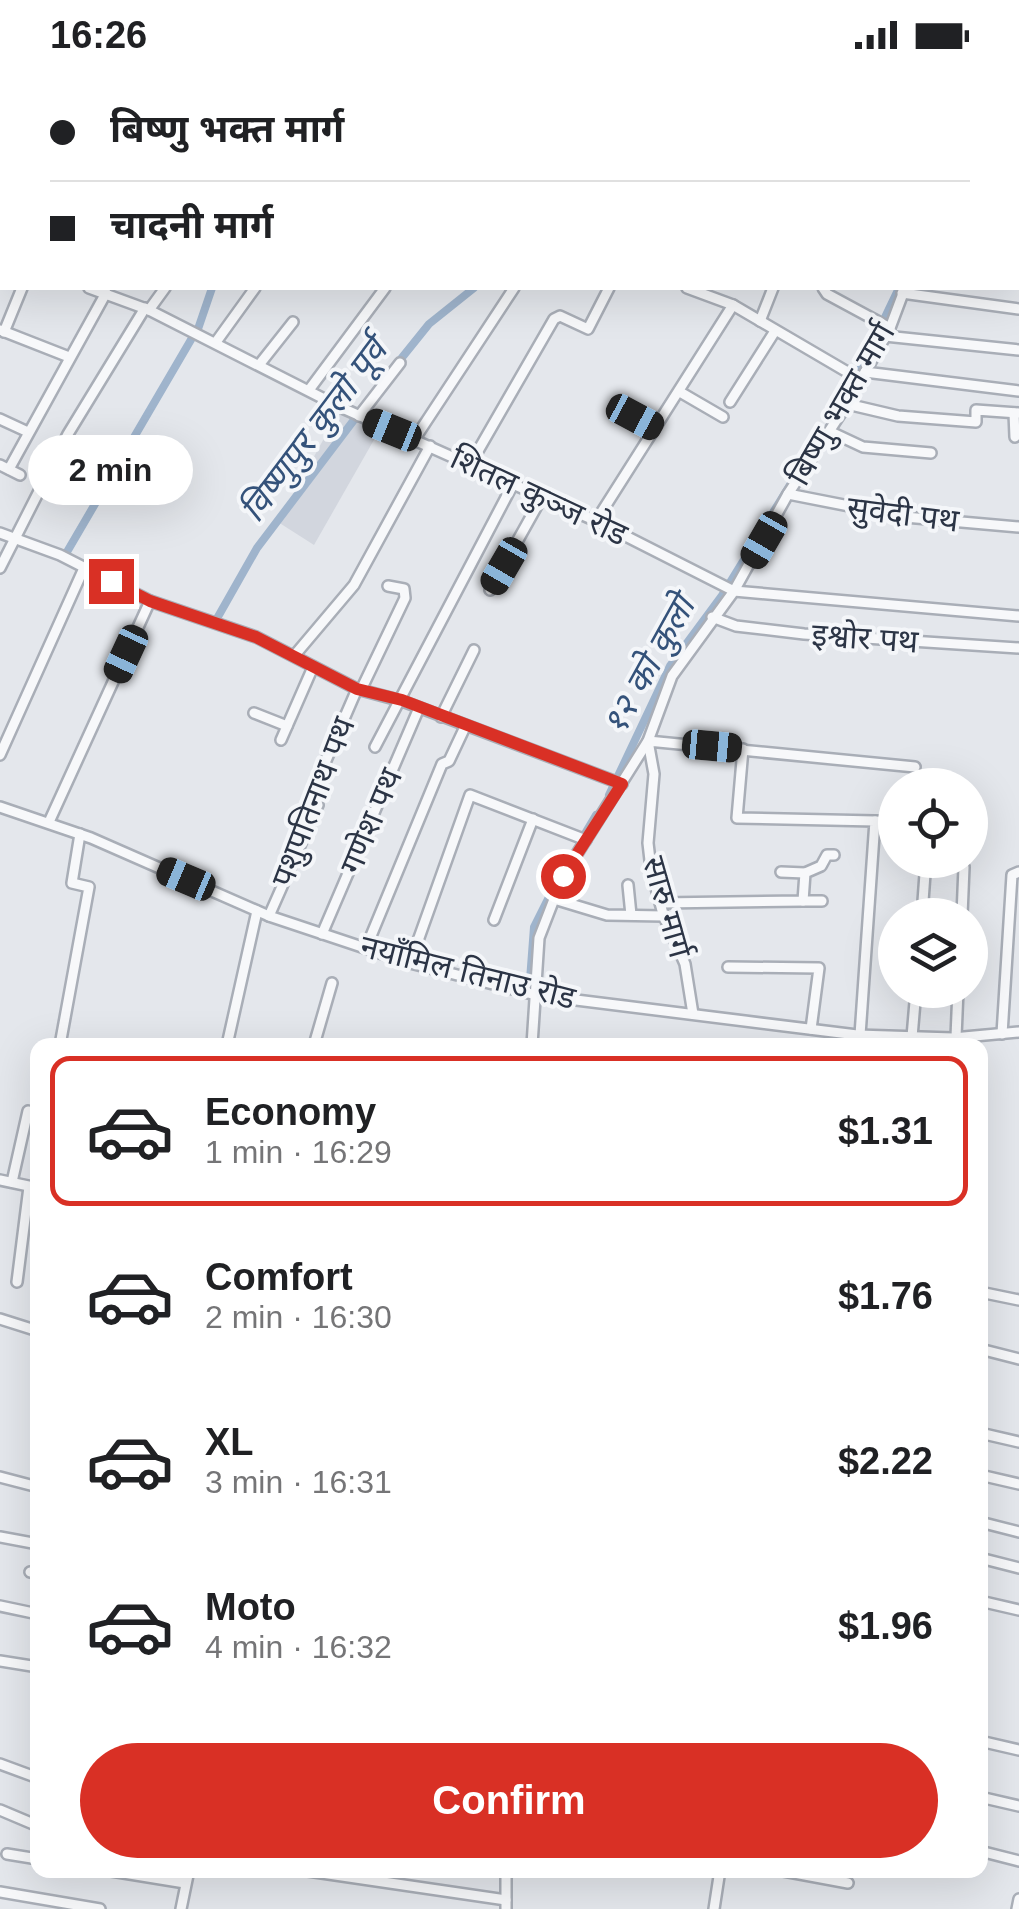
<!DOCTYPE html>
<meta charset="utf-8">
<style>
body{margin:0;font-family:Helvetica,"Noto Sans Devanagari",sans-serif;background:#f2f2f2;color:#202124;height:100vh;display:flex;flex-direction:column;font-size:38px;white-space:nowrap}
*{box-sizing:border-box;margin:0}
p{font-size:32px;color:#757577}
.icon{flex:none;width:55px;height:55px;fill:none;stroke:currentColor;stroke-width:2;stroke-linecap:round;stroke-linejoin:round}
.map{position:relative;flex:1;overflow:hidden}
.sheet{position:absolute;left:30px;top:968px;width:958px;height:840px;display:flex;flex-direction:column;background:#fff;border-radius:20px;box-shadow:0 10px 40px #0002}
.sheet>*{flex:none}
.banner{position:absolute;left:0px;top:0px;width:1020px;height:220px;box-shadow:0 10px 40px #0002;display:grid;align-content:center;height:220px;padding:0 50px;background:#fff}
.buttons{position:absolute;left:878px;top:698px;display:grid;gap:20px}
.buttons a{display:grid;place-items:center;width:110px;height:110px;border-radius:50%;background:#fff;box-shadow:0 10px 40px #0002;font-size:50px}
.end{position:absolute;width:45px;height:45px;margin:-22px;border:12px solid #d93025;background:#fff;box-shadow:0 0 0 5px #fff}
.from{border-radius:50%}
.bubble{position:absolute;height:70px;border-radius:35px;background:#fff;box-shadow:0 10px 40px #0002;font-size:32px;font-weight:600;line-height:70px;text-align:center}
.car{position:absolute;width:30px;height:60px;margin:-30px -15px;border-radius:12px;box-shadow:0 0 8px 2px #0007;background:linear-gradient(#222 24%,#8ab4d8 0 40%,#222 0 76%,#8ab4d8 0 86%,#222 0)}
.banner b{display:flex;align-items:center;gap:35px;height:95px;font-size:38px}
.banner b+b{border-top:2px solid #e0e0e0}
.banner i{width:25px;height:25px;background:#202124}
ul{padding:18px 0 0;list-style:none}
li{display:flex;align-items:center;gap:30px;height:150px;margin:0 20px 15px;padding:0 30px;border:5px solid transparent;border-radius:20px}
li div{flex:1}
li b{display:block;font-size:38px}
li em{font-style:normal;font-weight:600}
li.selected{border-color:#d93025}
li>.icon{width:90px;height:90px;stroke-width:1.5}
.cta{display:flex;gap:20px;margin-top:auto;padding:20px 50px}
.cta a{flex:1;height:115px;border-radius:60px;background:#d93025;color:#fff;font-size:40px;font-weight:600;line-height:115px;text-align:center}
.status{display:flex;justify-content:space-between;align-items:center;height:70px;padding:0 50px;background:#fff;direction:ltr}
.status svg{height:28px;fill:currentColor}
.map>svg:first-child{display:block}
</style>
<div class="status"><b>16:26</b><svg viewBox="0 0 49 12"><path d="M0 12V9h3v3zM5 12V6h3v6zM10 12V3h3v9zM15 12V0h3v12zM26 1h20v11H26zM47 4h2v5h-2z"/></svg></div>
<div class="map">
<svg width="1019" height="1839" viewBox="0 0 1019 1839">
<rect width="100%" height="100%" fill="#e4e7ec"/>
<!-- built -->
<path fill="#d2d6de" d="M338,343L379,361L314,475L278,452Z"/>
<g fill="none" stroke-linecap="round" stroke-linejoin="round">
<!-- canal -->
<g stroke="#9fb4cc" stroke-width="8">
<path d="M41,2L49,0"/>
<path d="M328,2L330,0"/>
<path d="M682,2L685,0"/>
<path d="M0,28L2,26"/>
<path d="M1018,57L1019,56"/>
<path d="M198,259L212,218"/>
<path d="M396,295L429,254L474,218"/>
<path d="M855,310L899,218"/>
<path d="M826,362L855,309"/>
<path d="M64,487L192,268"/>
<path d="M215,552L257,478L360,342"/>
<path d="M609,725L670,596L721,527L806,389"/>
<path d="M580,772L596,745"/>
<path d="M529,923L534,857L560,805"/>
</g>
<defs>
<g id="minor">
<path d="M58,0L62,2"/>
<path d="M163,0L169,2"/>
<path d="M231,0L238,2"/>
<path d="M957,0L963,2"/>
<path d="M23,2L30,0"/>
<path d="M321,2L322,0"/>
<path d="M475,2L477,0"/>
<path d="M579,2L581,0"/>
<path d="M707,2L708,0"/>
<path d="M918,2L920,0"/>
<path d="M0,21L2,19"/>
<path d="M1018,25L1019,26"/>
<path d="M0,35L2,33"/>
<path d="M0,60L2,61"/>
<path d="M1018,70L1019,68"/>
<path d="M1018,153H1019"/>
<path d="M0,188L2,189"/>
<path d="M89,218L149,240L340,337L596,451L734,521L1019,546"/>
<path d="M687,218L733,235L861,310"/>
<path d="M823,218L827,224L890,258"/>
<path d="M902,223L1019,239"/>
<path d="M149,240L165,218"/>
<path d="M760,251L773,218"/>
<path d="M0,260L69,287"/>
<path d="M4,262L22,218"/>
<path d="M885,266L1019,280"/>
<path d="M216,272L255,218"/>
<path d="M259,295L293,252"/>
<path d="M865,302L1019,321"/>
<path d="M309,320L385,218"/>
<path d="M680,322L723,347"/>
<path d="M730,332L775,261"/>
<path d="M847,334L898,346L976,352V340L1019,343"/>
<path d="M616,337L654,357"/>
<path d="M1014,343L1015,367"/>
<path d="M359,346L400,293"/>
<path d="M0,349L28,362"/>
<path d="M831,362L863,377L931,383"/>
<path d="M414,370L514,218"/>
<path d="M471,393L554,249L560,246L588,259L609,218"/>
<path d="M0,395L20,405"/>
<path d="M9,399L106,223"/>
<path d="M788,424L905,447L1019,457"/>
<path d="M596,451L733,235"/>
<path d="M0,463L60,485L150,531L256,567L357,619L402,631L622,714"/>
<path d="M0,498L68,364L145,238"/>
<path d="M490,520L542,427"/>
<path d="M712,547L736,556L804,564L1019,578"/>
<path d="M294,586L354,515L430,376"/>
<path d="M361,620L405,528L404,519L388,516"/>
<path d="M254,643L287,656"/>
<path d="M441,647L474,580"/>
<path d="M281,670L313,597"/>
<path d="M375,677L512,416"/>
<path d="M743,679L737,748L875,751L860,965"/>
<path d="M0,685L84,498"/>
<path d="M0,737L91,768L269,846L410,893L536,925L857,965L953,968L1019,962"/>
<path d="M875,751L895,752"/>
<path d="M49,752L150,531"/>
<path d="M781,802L805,803"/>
<path d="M628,815L631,845"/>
<path d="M554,829L607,845L664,846"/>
<path d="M803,831H822"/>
<path d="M661,833L803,831L805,803L821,796L827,785H834"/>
<path d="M922,845L926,790"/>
<path d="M962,845L964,797"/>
<path d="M269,846L318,735L311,725L357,619"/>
<path d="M494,850L533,749"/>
<path d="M322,864L419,638"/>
<path d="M366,878L442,694L449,691L465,657"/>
<path d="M410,893L470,725L586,770"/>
<path d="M728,897L819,898L811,959"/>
<path d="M693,944L685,894L663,844L651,799L648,773L654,704L648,671L915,697"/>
<path d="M1002,964L1012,805L1019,802"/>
<path d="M912,967L916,920"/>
<path d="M956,967L958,920"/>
<path d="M60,975L89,817L72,813L80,764"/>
<path d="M227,975L257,841"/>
<path d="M314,975L332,913"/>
<path d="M532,975L539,868L563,806L648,671L672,606L734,521L788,424L847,334L890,258L905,218"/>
<path d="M0,1110L38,1118"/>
<path d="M12,1112L28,1041L38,1043"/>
<path d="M17,1212L29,1117"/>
<path d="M980,1222L1019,1230"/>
<path d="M0,1249L38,1261"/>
<path d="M980,1279L1019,1289"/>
<path d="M37,1324H38"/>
<path d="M980,1363L1019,1372"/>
<path d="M980,1405L1019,1414"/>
<path d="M0,1407L38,1417"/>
<path d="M980,1452L1019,1462"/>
<path d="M0,1467L38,1474"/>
<path d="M980,1488L1019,1498"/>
<path d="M30,1502L38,1504"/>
<path d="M980,1531L1019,1540"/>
<path d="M0,1536L38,1544"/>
<path d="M0,1591L38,1597"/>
<path d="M980,1671L1019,1680"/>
<path d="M0,1694L38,1708"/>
<path d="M980,1727L1019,1736"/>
<path d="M0,1740L38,1756"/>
<path d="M980,1781L1019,1791"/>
<path d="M7,1784L38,1789"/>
<path d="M105,1800L185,1813"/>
<path d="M301,1800L506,1830"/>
<path d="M778,1800L848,1813"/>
<path d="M0,1822L100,1839"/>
<path d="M181,1839L189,1800"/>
<path d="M506,1839V1800"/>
<path d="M714,1839L720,1800"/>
<path d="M1017,1839L1019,1829"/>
</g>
</defs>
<!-- minor casing -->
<use href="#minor" stroke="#a9aeb7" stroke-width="14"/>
<!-- minor -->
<use href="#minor" stroke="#f7f8fa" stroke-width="9"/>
</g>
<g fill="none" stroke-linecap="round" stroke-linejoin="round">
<!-- route -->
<path stroke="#d93025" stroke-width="12" d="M111,511L150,531L256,567L357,619L402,630L622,714L563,806"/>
</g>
<g text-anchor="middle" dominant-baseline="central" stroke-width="8" stroke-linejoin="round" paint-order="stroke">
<!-- street labels -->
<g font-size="32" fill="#2b3445" stroke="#f4f6f9">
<text transform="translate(841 334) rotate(-60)">बिष्णु भक्त मार्ग</text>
<text transform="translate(539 426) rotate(25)">शितल कुञ्ज रोड</text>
<text transform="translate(903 444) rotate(7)">सुवेदी पथ</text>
<text transform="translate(865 568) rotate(4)">इश्वोर पथ</text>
<text transform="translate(313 732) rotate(-69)">पशुपतिनाथ पथ</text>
<text transform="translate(371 751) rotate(-67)">गणेश पथ</text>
<text transform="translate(667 837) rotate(74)">सारु मार्ग</text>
<text transform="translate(468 902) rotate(14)">नयाँमिल तिनाउ रोड</text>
</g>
<!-- water labels -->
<g font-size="35" font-style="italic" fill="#34527a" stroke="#f4f6f9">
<text transform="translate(313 360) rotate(-53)">विष्णुपुर कुलो पूर्व</text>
<text transform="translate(648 595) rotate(-61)">१२ को कुलो</text>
</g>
</g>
</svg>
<div class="buttons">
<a><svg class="icon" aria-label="locate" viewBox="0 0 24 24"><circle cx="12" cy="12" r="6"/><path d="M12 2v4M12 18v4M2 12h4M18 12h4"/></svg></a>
<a><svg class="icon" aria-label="layers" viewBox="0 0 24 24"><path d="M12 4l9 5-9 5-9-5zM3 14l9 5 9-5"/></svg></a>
</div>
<i class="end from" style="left:563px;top:806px"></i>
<i class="end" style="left:111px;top:511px"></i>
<div class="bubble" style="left:28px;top:365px;width:165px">2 min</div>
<i class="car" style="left:635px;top:347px;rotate:118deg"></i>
<i class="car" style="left:392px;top:360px;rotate:292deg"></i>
<i class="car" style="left:764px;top:470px;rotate:210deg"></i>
<i class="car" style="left:504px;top:496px;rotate:210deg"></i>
<i class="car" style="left:126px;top:584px;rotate:205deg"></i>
<i class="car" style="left:712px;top:676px;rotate:95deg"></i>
<i class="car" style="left:186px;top:809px;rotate:293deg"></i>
<div class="banner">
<b><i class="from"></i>बिष्णु भक्त मार्ग</b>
<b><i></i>चादनी मार्ग</b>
</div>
<section class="sheet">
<ul>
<li class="selected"><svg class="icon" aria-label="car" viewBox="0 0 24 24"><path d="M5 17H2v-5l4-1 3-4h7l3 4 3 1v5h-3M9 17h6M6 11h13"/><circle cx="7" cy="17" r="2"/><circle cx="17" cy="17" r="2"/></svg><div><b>Economy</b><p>1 min · 16:29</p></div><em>$1.31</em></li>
<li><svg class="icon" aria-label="car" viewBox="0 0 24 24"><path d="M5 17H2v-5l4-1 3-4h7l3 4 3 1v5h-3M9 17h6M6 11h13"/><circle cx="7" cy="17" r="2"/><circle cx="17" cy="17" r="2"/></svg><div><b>Comfort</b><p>2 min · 16:30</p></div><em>$1.76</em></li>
<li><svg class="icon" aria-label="car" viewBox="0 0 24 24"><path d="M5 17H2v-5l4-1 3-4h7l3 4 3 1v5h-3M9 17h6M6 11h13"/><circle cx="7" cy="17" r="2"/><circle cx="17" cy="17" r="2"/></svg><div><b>XL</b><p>3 min · 16:31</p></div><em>$2.22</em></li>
<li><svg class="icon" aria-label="car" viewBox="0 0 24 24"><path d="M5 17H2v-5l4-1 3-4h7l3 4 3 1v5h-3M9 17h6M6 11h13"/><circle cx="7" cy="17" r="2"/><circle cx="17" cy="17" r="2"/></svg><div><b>Moto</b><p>4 min · 16:32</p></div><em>$1.96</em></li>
</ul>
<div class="cta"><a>Confirm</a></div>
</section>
</div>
